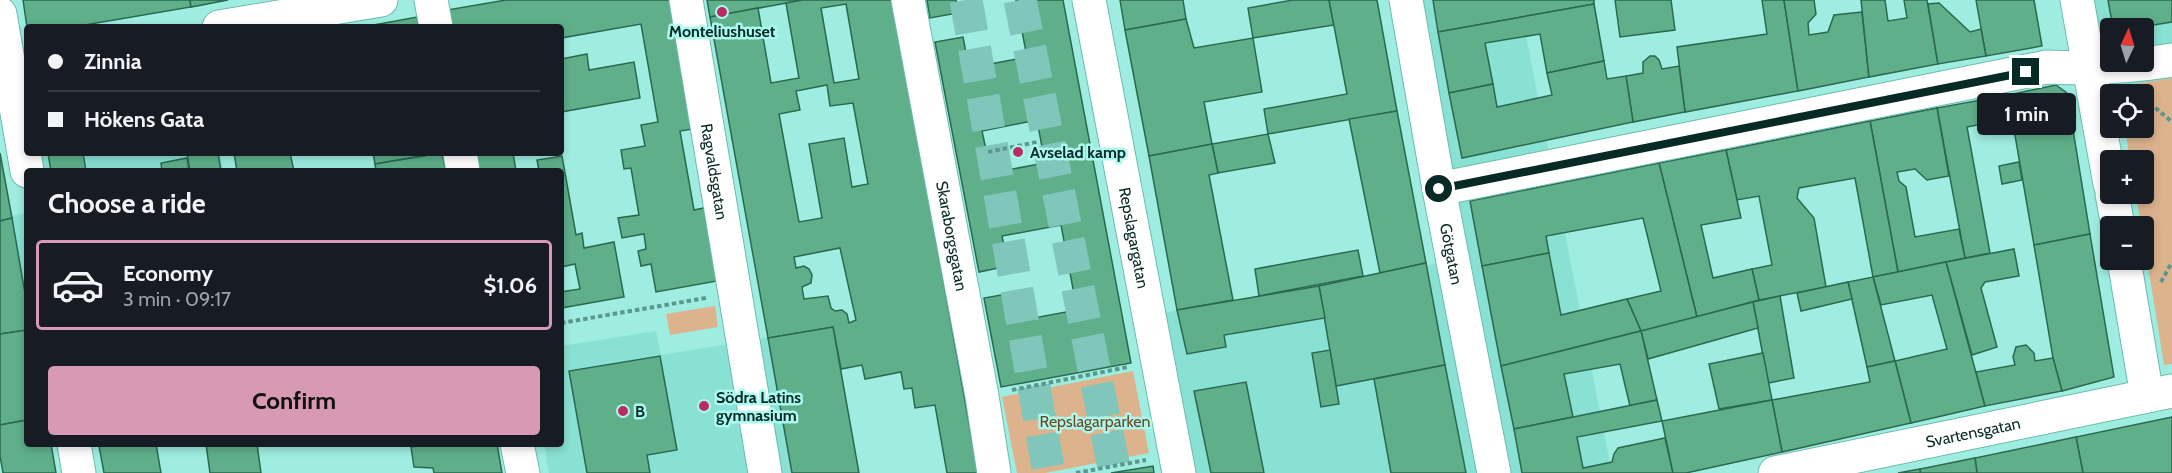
<!DOCTYPE html>
<meta charset="utf-8">
<style>
body{margin:0;font-family:Cabin,sans-serif;background:#242831;color:#f1f3f6;height:100vh;display:flex;flex-direction:column;font-size:22px;white-space:nowrap}
*{box-sizing:border-box;margin:0}
p{font-size:20px;color:#9ea1a6}
.icon{flex:none;width:33px;height:33px;fill:none;stroke:currentColor;stroke-width:2;stroke-linecap:round;stroke-linejoin:round}
.map{position:relative;flex:1;overflow:hidden}
.drawer{position:absolute;left:24px;top:168px;width:540px;height:279px;display:flex;flex-direction:column;background:#171b24;border-radius:6px;box-shadow:0 3px 9px #0003}
.drawer>*{flex:none}
.hud{position:absolute;left:24px;top:24px;width:540px;height:132px;border-radius:6px;box-shadow:0 3px 9px #0003;display:grid;align-content:center;height:132px;padding:0 24px;background:#171b24}
.needle{width:39px;rotate:4deg}
.fabs{position:absolute;left:2100px;top:18px;display:grid;gap:12px}
.fabs a{display:grid;place-items:center;width:54px;height:54px;border-radius:6px;background:#171b24;box-shadow:0 3px 9px #0003;font-size:30px}
.end{position:absolute;width:27px;height:27px;margin:-14px;border:8px solid #082a26;background:#fff;box-shadow:0 0 0 3px #fff}
.from{border-radius:50%}
.bubble{position:absolute;height:42px;border-radius:6px;background:#171b24;box-shadow:0 3px 9px #0003;font-size:20px;font-weight:700;line-height:42px;text-align:center}
.hud b{display:flex;align-items:center;gap:21px;height:57px;font-size:22px}
.hud b+b{border-top:2px solid #363941}
.hud i{width:15px;height:15px;background:#f1f3f6}
ul{padding:0;list-style:none}
li{display:flex;align-items:center;gap:18px;height:90px;margin:0 12px 9px;padding:0 12px;border:3px solid transparent;border-radius:6px}
li div{flex:1}
li b{display:block;font-size:22px}
li em{font-style:normal;font-weight:700}
li.current{border-color:#d799b3}
li>.icon{width:54px;height:54px;stroke-width:1.5}
h2{padding:0 24px;font-size:27px;line-height:72px}
.cta{display:flex;gap:12px;margin-top:auto;padding:12px 24px}
.cta a{flex:1;height:69px;border-radius:6px;background:#d799b3;color:#111;font-size:24px;font-weight:700;line-height:69px;text-align:center}
.map>svg:first-child{display:block}
</style>
<div class="map">
<svg width="2172" height="473" viewBox="0 0 2172 473">
<rect width="100%" height="100%" fill="#9fede0"/>
<!-- built -->
<g fill="#89e1d3" fill-rule="evenodd">
<path d="M1402,0H1519L1612,473H1182L1152,315L1445,262Z"/>
<path d="M2075,0H2172V78L2118,87L2086,63ZM2110,28H2144V62H2110Z"/>
<path d="M29,153H221L223,171H31Z"/>
<path d="M27,213V332L0,336V218Z"/>
<path d="M833,327L859,473H549L544,444H561V346L656,331L661,355Z"/>
</g>
<!-- green -->
<g fill="#ddb38e">
<path d="M2172,78V364L2164,365L2144,241V226H2141L2136,194H2144V160H2130L2125,128H2144V94H2119L2118,87Z"/>
<path d="M715,306L718,327L670,335L666,314Z"/>
<path d="M1133,371L1149,453L1045,473H1017L1002,397Z"/>
</g>
<!-- building -->
<g fill="#5faf8b" stroke="#2a694f" stroke-width="1.5" fill-rule="evenodd">
<path d="M23,0H190L191,7L73,27H27Z"/>
<path d="M190,0H228L191,7Z"/>
<path d="M506,0H670L693,129L680,131L694,210L704,208L717,281L656,292L651,264L641,266L638,251L646,249L644,234L622,238L618,218L639,215L631,168L624,169L621,150L645,146L641,125L658,122L641,24L561,38V27H450L447,10Z"/>
<path d="M707,0H803L710,17Z"/>
<path d="M803,0H893L978,473H947L935,405L915,408L912,388L904,389L901,372L865,379L862,365L841,369L833,327L768,338L710,17L758,8L771,83L799,78L786,3ZM846,4L859,79L834,83L821,8ZM827,85L830,106L853,103L868,184L852,187L844,138L809,144L822,218L799,222L779,114L800,110L796,91ZM840,248L856,320L849,323L847,314L842,310L835,311L831,308L828,296L804,299L802,287L811,283L812,275L809,269L804,266L796,268L794,257Z"/>
<path d="M927,0H956L958,13L930,18Z"/>
<path d="M1016,0H1063L1131,363L1001,387L984,298L1012,293L1018,321L1077,310L1061,225L1002,236L1008,266L979,272L935,42L963,37L969,68L1027,57ZM1037,120L1045,163L991,173L982,131Z"/>
<path d="M1120,0H1183L1186,19L1125,30Z"/>
<path d="M1293,0H1329L1334,25L1253,38L1248,8Z"/>
<path d="M1329,0H1377L1397,111L1268,134L1264,109L1347,94Z"/>
<path d="M1433,0H1594V4L1438,32Z"/>
<path d="M1615,0H1671L1675,30L1620,37Z"/>
<path d="M1762,0H1784L1798,91L1685,112L1677,47L1767,34Z"/>
<path d="M1784,0H1814L1816,14L1808,23L1809,35L1828,32L1834,15L1862,12L1869,77L1798,91Z"/>
<path d="M1861,0H1885L1888,21L1907,18L1904,0H1927L1938,64L1869,77Z"/>
<path d="M1976,0H2034L2042,46L1986,56Z"/>
<path d="M2108,0H2172V22L2135,28H2113Z"/>
<path d="M1939,3L1970,32L1981,29L1986,56L1938,64L1928,4Z"/>
<path d="M1594,4L1604,61L1547,73L1540,34L1485,43L1493,84L1449,93L1438,32Z"/>
<path d="M417,17L419,27H363L368,26Z"/>
<path d="M1186,19L1194,48L1253,38L1262,92L1204,102L1212,144L1149,156L1125,30Z"/>
<path d="M587,54L589,70L634,62L640,98L561,112V59Z"/>
<path d="M1650,56H1655L1659,60L1662,69L1679,66L1685,112L1633,122L1626,76L1643,73V62Z"/>
<path d="M1604,61L1607,79L1626,76L1633,122L1462,158L1449,93L1493,84L1497,107L1552,95L1547,73Z"/>
<path d="M2056,85L2067,93L2090,234L2034,245L2008,95Z"/>
<path d="M2008,95L2012,118L1967,127L1990,253L1965,258L1937,108Z"/>
<path d="M1937,108L1949,176L1927,180L1915,169L1897,172L1899,181L1906,187L1915,237L1959,229L1965,258L1898,272L1870,121Z"/>
<path d="M1397,111L1426,263L1380,273L1349,119Z"/>
<path d="M1870,121L1898,272L1873,277L1855,178L1799,188L1797,198L1814,218L1826,287L1759,300L1752,269L1772,265L1759,196L1737,200L1726,150Z"/>
<path d="M1268,134L1275,163L1218,173L1212,144Z"/>
<path d="M1212,144L1218,173L1209,175L1233,300L1177,310L1149,156Z"/>
<path d="M1726,150L1741,218L1701,225L1713,278L1752,269L1759,300L1697,317L1659,163Z"/>
<path d="M0,153L12,218L0,221Z"/>
<path d="M48,153H83L86,171H51Z"/>
<path d="M187,153H218L221,171H190Z"/>
<path d="M234,153H290L294,171H237Z"/>
<path d="M373,153H438L375,164Z"/>
<path d="M442,153L446,171H376L375,164Z"/>
<path d="M473,153H513L516,171H476Z"/>
<path d="M562,156L576,235L582,233L584,248L614,242L624,297L561,308V292L580,289L575,264L561,267V171H539L537,160Z"/>
<path d="M187,158L189,171H162L161,163Z"/>
<path d="M2019,162L2022,180L2002,184L1999,166Z"/>
<path d="M1659,163L1697,317L1641,331L1627,299L1661,291L1643,218L1546,236L1549,253L1482,266L1470,201Z"/>
<path d="M12,218L27,305V330L0,334V221Z"/>
<path d="M2090,234L2114,377L2062,391L2053,358L2034,245Z"/>
<path d="M2014,249L2019,276L1985,282L1981,288L1997,347L1972,355L1946,262Z"/>
<path d="M1358,250L1363,276L1259,296L1255,269Z"/>
<path d="M1549,253L1561,315L1627,299L1641,331L1501,366L1482,266Z"/>
<path d="M1946,262L1985,406L1911,423L1895,361L1947,349L1932,295L1881,305L1873,277Z"/>
<path d="M1426,263L1445,365L1336,386L1319,286Z"/>
<path d="M1873,277L1895,361L1867,367L1848,282Z"/>
<path d="M1848,282L1852,299L1801,311L1797,293Z"/>
<path d="M1319,286L1325,318L1224,335L1226,347L1187,354L1177,310Z"/>
<path d="M1780,296L1794,378L1768,383L1753,302Z"/>
<path d="M1753,302L1758,328L1648,359L1641,331Z"/>
<path d="M833,327L859,473H792L768,338Z"/>
<path d="M27,330V420L0,425V334Z"/>
<path d="M1641,331L1657,400L1630,406L1620,364L1564,374L1573,417L1514,429L1501,366Z"/>
<path d="M2026,345L2034,353L2035,361L2053,358L2062,391L1985,406L1976,372L2015,365L2013,357L2016,347Z"/>
<path d="M1330,350L1339,404L1321,407L1312,353Z"/>
<path d="M1763,353L1772,400L1719,409L1709,364Z"/>
<path d="M660,356L677,450L647,455L650,473H587L569,371Z"/>
<path d="M1895,361L1911,423L1782,452L1772,400L1870,382L1867,367Z"/>
<path d="M1445,365L1466,473H1391L1374,379Z"/>
<path d="M1246,382L1264,473H1211L1194,391Z"/>
<path d="M1657,400L1662,421L1577,437L1583,468L1612,462L1614,454L1618,448L1665,438L1673,473H1522L1514,429Z"/>
<path d="M1772,400L1782,452L1686,473H1673L1662,421Z"/>
<path d="M2172,417V473H2083L2076,437Z"/>
<path d="M27,420V444H51L56,473H3L0,456V425Z"/>
<path d="M2076,437L2083,473H1977L1975,458Z"/>
<path d="M113,444H156L161,473H104L99,446Z"/>
<path d="M206,444H257L261,473H210Z"/>
<path d="M430,444H497L502,473H434L433,468L414,467L411,447Z"/>
<path d="M1975,458L1977,473H1920V469Z"/>
<path d="M1153,466L1154,473H1111Z"/>
<path d="M1920,469V473H1898Z"/>
</g>
<g fill="none" stroke-linecap="round" stroke-linejoin="round">
<!-- highway-tunnel -->
<g stroke="#81c6bb" stroke-width="33" stroke-dasharray="33 16" stroke-linecap="butt">
<path d="M966,0L1049,473"/>
<path d="M1020,0L1115,473"/>
</g>
<defs>
<g id="minor">
<path d="M431,0L436,27"/>
<path id="s1" d="M686,0L765,473"/>
<path id="s2" d="M908,0L982,396L994,473"/>
<path id="s3" d="M1089,0L1179,473"/>
<path id="s4" d="M1406,0L1439,189L1494,473"/>
<path d="M2077,0L2110,184"/>
<path d="M0,14L27,171"/>
<path d="M219,27L381,0"/>
<path d="M460,153L463,171"/>
<path d="M1439,189L2047,67C2090,69 2130,67 2172,60"/>
<path d="M2112,194L2118,226"/>
<path d="M2124,260L2147,396"/>
<path d="M74,444L79,473"/>
<path d="M517,444L523,473"/>
<path id="s5" d="M1775,473L2172,391"/>
</g>
</defs>
<!-- minor casing -->
<use href="#minor" stroke="#6ebbaf" stroke-width="35"/>
<!-- path -->
<g stroke="#5c978e" stroke-width="4" stroke-dasharray="4.5 3" stroke-linecap="butt">
<path d="M2144,98L2172,122"/>
<path d="M988,152L1037,142"/>
<path d="M2161,282L2172,262"/>
<path d="M561,323L706,298"/>
<path d="M1012,390L1128,367"/>
<path d="M1076,473L1146,460"/>
</g>
<!-- minor -->
<use href="#minor" stroke="#fff" stroke-width="33"/>
</g>
<g fill="none" stroke-linecap="round" stroke-linejoin="round">
<!-- route -->
<path stroke="#082a26" stroke-width="8" d="M1439,189L2026,72"/>
</g>
<!-- markers -->
<g fill="#b82c61" stroke="#acfaee" stroke-width="2">
<circle cx="722" cy="12" r="6"/>
<circle cx="1018" cy="152" r="6"/>
<circle cx="704" cy="406" r="6"/>
<circle cx="623" cy="411" r="6"/>
</g>
<g text-anchor="middle" dominant-baseline="central" stroke-width="5" stroke-linejoin="round" paint-order="stroke">
<!-- poi labels -->
<g font-size="16" font-weight="bold" fill="#082a26" stroke="#acfaee" text-anchor="start">
<text x="722" y="31" text-anchor="middle">Monteliushuset</text>
<text x="1030" y="152">Avselad kamp</text>
<text x="716" y="397">Södra Latins<tspan x="716" dy="18">gymnasium</tspan></text>
<text x="635" y="411">B</text>
</g>
<!-- street labels -->
<g font-size="16" fill="#082a26" stroke="#acfaee">
<text stroke="none"><textPath href="#s1" startOffset="174">Ragvaldsgatan</textPath></text>
<text stroke="none"><textPath href="#s2" startOffset="240">Skaraborgsgatan</textPath></text>
<text stroke="none"><textPath href="#s3" startOffset="242">Repslagargatan</textPath></text>
<text stroke="none"><textPath href="#s4" startOffset="258">Götgatan</textPath></text>
<text stroke="none"><textPath href="#s5" startOffset="202">Svartensgatan</textPath></text>
</g>
<!-- park labels -->
<g font-size="16" fill="#6e4720" stroke="#acfaee">
<text x="1095" y="421">Repslagarparken</text>
</g>
</g>
</svg>
<div class="fabs">
<a><svg class="needle" viewBox="-14 -14 28 28"><path d="M0-13l5 13h-10z" fill="#e53935"/><path d="M0 13l5-13h-10z" fill="#9ea1a6"/></svg></a>
<a><svg class="icon" aria-label="locate" viewBox="0 0 24 24"><circle cx="12" cy="12" r="6"/><path d="M12 2v4M12 18v4M2 12h4M18 12h4"/></svg></a>
<a>+</a>
<a>−</a>
</div>
<i class="end from" style="left:1439px;top:189px"></i>
<i class="end" style="left:2026px;top:72px"></i>
<div class="bubble" style="left:1977px;top:93px;width:99px">1 min</div>
<div class="hud">
<b><i class="from"></i>Zinnia</b>
<b><i></i>Hökens Gata</b>
</div>
<section class="drawer">
<h2>Choose a ride</h2>
<ul>
<li class="current"><svg class="icon" aria-label="car" viewBox="0 0 24 24"><path d="M5 17H2v-5l4-1 3-4h7l3 4 3 1v5h-3M9 17h6M6 11h13"/><circle cx="7" cy="17" r="2"/><circle cx="17" cy="17" r="2"/></svg><div><b>Economy</b><p>3 min · 09:17</p></div><em>$1.06</em></li>
</ul>
<div class="cta"><a>Confirm</a></div>
</section>
</div>
